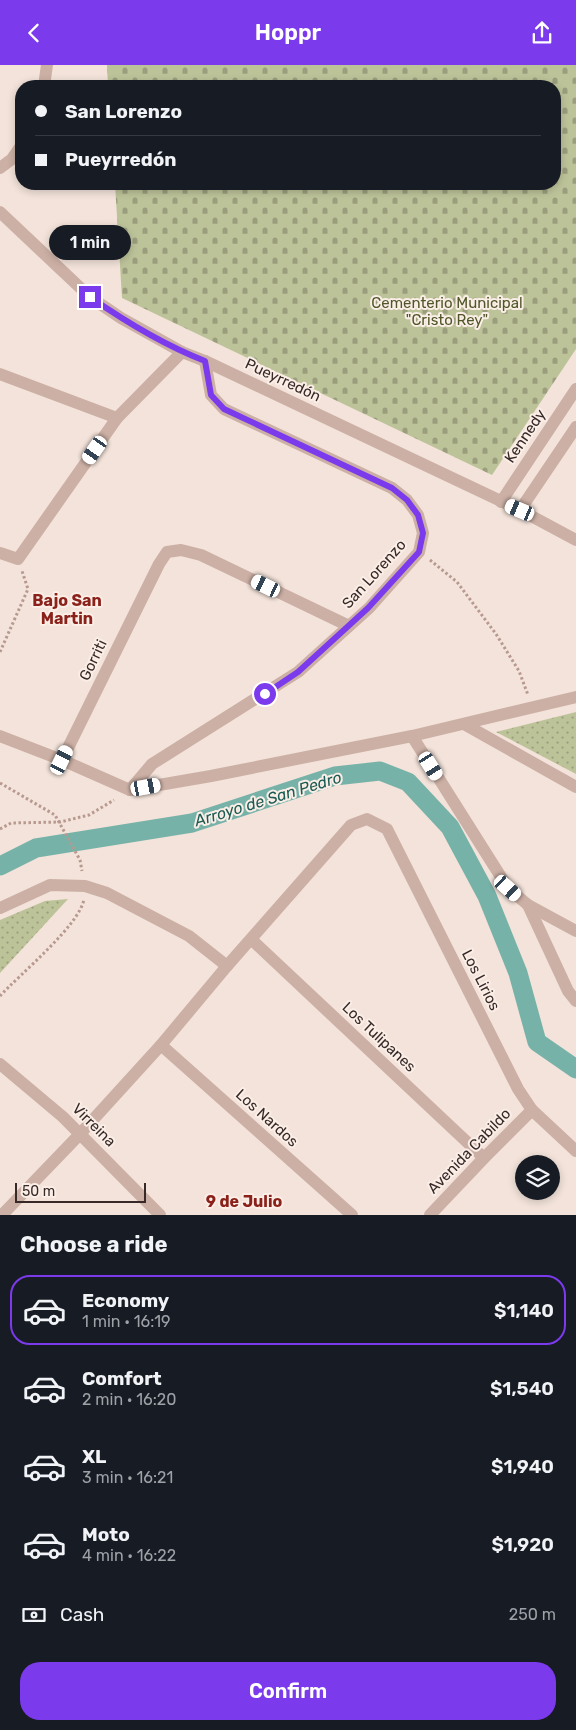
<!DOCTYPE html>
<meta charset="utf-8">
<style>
body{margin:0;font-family:Rubik,sans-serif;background:#20242c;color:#f1f3f6;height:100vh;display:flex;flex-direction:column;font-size:19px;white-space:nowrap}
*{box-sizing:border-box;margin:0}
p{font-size:16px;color:#9ea1a6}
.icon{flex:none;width:28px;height:28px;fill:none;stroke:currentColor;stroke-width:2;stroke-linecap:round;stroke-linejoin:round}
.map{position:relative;height:1150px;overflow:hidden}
.sheet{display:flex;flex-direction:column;background:#171b24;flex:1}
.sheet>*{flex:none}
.hud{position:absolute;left:15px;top:15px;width:546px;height:110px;border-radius:20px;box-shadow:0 2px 8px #0003;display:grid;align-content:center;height:110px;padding:0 20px;background:#171b24}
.controls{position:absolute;left:515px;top:1090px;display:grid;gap:10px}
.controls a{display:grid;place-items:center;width:45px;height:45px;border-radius:50%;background:#171b24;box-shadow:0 2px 8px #0003;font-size:25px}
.scale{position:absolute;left:15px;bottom:12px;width:131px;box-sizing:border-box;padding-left:5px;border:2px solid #372927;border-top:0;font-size:14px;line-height:18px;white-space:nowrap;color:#372927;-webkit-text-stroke:4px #faeee7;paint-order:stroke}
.end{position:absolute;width:22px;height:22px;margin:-11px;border:6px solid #7c3aed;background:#fff;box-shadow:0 0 0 2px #fff}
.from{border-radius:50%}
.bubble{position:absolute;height:35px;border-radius:18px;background:#171b24;box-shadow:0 2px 8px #0003;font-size:16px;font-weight:600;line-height:35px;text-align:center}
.car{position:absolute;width:15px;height:30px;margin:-15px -8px;border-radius:6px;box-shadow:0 0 4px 1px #0007;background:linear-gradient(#fff 24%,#345 0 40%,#fff 0 76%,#345 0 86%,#fff 0)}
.hud b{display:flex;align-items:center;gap:18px;height:48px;font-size:19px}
.hud b+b{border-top:1px solid #363941}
.hud i{width:12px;height:12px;background:#f1f3f6}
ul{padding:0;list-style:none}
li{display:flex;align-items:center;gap:15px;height:70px;margin:0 10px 8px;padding:0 10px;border:2px solid transparent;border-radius:20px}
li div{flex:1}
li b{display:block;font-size:19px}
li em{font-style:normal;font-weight:600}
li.on{border-color:#7c3aed}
li>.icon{width:45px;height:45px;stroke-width:1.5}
h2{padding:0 20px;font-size:22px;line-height:60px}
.pay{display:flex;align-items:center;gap:12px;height:55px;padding:0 20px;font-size:19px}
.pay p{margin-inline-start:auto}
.primary-button{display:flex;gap:10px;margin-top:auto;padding:10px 20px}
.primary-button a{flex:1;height:58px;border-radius:20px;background:#7c3aed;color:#fff;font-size:20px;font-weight:600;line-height:58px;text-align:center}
header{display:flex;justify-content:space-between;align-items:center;height:65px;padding:0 20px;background:#7c3aed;color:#fff;font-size:22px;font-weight:600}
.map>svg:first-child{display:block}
</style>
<header><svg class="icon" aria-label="back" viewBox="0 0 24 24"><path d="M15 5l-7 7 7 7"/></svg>Hoppr<svg class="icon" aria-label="share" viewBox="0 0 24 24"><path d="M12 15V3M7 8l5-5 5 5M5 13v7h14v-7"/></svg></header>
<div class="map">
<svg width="576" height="1150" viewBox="0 0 576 1150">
<defs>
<pattern id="grass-dots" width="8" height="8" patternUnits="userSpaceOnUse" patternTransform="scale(1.25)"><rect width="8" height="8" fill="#bdc399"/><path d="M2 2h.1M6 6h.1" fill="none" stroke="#9a9e7d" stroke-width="1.8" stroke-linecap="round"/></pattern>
<pattern id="cemetery-stones" width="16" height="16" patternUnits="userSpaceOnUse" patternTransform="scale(1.25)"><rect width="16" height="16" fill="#bdc399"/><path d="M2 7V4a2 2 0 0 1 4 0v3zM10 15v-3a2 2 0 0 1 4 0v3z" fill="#9a9e7d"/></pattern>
</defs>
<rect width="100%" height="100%" fill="#f3e3da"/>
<!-- grass -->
<g fill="url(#grass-dots)">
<path d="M576,647V709L496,667Z"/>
<path d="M68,834L0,908V855L45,836Z"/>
</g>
<!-- cemetery -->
<path fill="url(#cemetery-stones)" d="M107,0H576V284L492,410L122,233L115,119H555V21H108Z"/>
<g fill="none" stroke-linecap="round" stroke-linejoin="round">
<!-- canal -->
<path stroke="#77b2a9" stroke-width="19" d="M0,801L36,783L192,758L335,711L380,706L408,717L450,762L487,831L518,908L537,977L576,1004"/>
<!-- path -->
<g stroke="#b8998f" stroke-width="3" stroke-dasharray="2.5 2.5" stroke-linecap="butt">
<path d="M430,495L457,517L496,569L519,606L528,630"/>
<path d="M0,587L28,524L22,506"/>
<path d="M0,718L55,750L80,795L82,806"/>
<path d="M0,764L11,758L60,757L89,750L114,735"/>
<path d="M0,931C19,910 80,860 84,834"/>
</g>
<!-- minor -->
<g stroke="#ccb0a5" stroke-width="12">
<path d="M44,21L47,0"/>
<path d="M0,103L12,94L21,81"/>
<path d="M0,309L117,353"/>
<path d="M520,445L576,475"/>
<path d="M464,659L576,722"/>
<path d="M0,671L62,695L130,725"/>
<path d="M412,671L508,823L528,840L576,866"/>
<path d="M62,695L159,499L167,487L181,485L201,490L349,561"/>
<path d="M130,725L152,699L298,607L369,543L419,487L423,468L418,450L407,435L392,423L224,344L211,330L205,296"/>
<path d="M130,725L211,711L412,671L576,632"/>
<path d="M528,840L568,926L576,936"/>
<path d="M0,843L50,820L85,821L107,828L189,871L227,901"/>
<path d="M252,875L484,1093"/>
<path d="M161,980L352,1150"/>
<path d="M0,999L63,1052L160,1150"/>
<path d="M2,1150L80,1069L161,980L227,901L351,760L367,754L387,764L518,1024L532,1045L576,1086"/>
<path d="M430,1150L484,1093L532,1045"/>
</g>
<!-- tertiary -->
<g stroke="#ccb0a5" stroke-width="12">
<path d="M0,147L90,232L121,253L182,287L205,296L520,445L576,362"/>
<path d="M501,437L576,324"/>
<path d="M0,488L18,494L117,353L182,287"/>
</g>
</g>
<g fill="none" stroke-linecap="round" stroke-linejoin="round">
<!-- route -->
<path stroke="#7c3aed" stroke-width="6" d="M90,232C126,257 164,280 205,296L211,330L224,344L392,423L407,435L418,450L423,468L419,487L368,543L298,607L265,629"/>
</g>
<g text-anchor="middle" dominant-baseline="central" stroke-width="4" stroke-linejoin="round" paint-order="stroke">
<!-- park labels -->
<g font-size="15" fill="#4f5729" stroke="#faeee7">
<text x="447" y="238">Cementerio Municipal<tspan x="447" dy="17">"Cristo Rey"</tspan></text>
</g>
<!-- street labels -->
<g font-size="15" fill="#372927" stroke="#faeee7">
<text transform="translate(283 315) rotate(25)">Pueyrredón</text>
<text transform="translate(525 371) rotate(-56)">Kennedy</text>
<text transform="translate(374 509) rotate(-48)">San Lorenzo</text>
<text transform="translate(93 595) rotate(-64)">Gorriti</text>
<text transform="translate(481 915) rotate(63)">Los Lirios</text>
<text transform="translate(379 972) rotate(43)">Los Tulipanes</text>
<text transform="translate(267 1053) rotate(42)">Los Nardos</text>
<text transform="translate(94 1060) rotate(45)">Virreina</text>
<text transform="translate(469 1086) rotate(-46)">Avenida Cabildo</text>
</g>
<!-- neighbourhood labels -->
<g font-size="16" font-weight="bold" fill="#8b211b" stroke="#faeee7">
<text x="67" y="535">Bajo San<tspan x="67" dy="18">Martin</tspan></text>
<text x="244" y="1136">9 de Julio</text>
</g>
<!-- water labels -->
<g font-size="16" font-style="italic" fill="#1a5b53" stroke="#faeee7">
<text transform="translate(268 734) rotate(-17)">Arroyo de San Pedro</text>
</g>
</g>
</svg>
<div class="controls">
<a><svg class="icon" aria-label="layers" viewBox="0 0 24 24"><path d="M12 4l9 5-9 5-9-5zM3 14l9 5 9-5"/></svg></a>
</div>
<div class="scale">50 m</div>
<i class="end from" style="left:265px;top:629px"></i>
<i class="end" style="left:90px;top:232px"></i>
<div class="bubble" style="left:49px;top:160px;width:82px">1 min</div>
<i class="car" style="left:95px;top:385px;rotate:215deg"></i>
<i class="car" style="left:520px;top:445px;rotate:293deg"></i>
<i class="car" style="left:266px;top:521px;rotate:296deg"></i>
<i class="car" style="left:62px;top:695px;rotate:26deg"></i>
<i class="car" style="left:431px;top:701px;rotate:148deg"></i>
<i class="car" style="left:146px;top:722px;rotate:80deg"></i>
<i class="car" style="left:508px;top:823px;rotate:132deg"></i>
<div class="hud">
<b><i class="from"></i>San Lorenzo</b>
<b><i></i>Pueyrredón</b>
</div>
</div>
<section class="sheet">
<h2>Choose a ride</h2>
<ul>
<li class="on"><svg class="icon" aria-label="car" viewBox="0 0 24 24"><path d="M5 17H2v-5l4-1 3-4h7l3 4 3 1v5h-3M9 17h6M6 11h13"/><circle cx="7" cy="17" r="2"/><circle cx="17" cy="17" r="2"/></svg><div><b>Economy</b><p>1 min · 16:19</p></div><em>$1,140</em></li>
<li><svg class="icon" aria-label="car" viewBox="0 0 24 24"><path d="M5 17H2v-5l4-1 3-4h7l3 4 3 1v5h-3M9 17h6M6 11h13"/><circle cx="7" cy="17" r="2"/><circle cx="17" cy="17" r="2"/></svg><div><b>Comfort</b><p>2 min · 16:20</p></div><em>$1,540</em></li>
<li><svg class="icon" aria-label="car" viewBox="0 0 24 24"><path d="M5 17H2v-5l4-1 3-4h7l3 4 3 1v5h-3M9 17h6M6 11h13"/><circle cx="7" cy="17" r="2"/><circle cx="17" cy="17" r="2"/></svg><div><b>XL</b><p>3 min · 16:21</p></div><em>$1,940</em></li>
<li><svg class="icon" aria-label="car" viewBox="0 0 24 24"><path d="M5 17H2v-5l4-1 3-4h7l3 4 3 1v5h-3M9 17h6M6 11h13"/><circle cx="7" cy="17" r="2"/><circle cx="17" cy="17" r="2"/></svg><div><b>Moto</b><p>4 min · 16:22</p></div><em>$1,920</em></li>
</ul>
<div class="pay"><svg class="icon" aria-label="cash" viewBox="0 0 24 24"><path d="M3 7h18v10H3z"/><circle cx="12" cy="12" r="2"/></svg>Cash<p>250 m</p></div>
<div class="primary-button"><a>Confirm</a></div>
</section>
